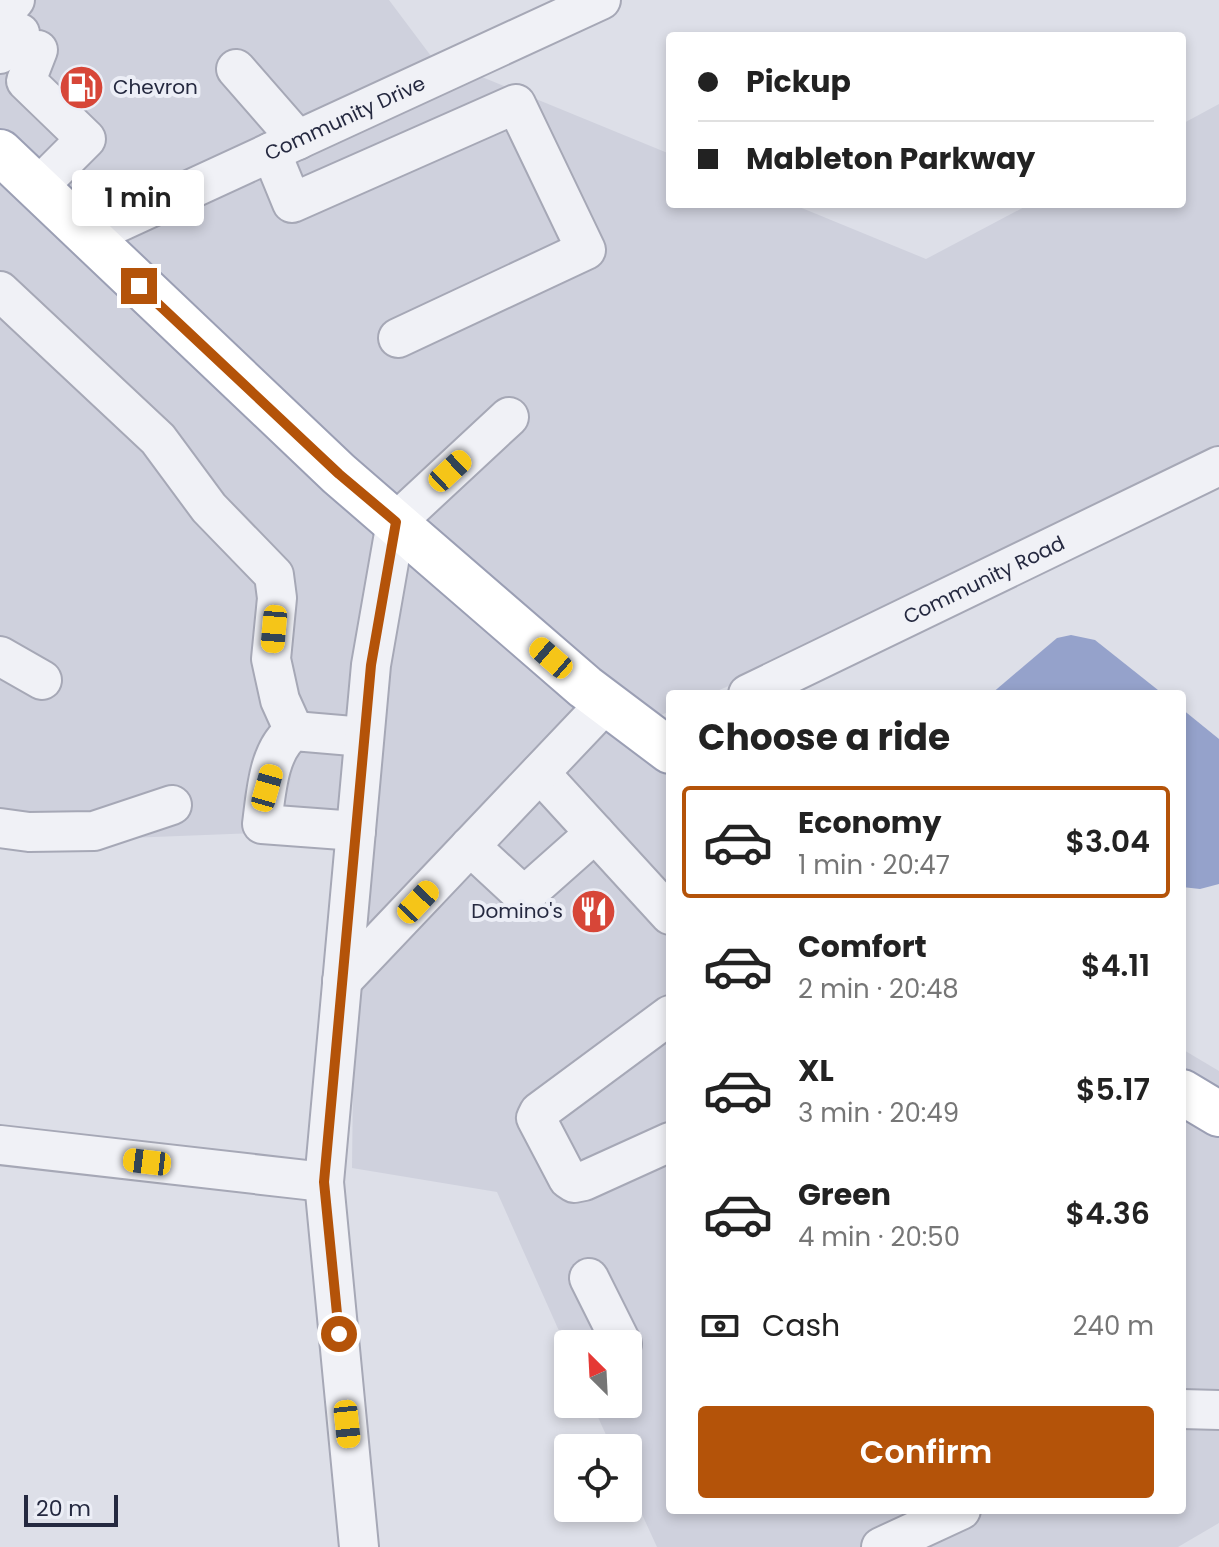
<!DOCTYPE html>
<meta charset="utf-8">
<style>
body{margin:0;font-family:Poppins,sans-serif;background:#f6f6f6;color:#222;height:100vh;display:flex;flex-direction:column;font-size:30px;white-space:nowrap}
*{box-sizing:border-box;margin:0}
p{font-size:26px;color:#767676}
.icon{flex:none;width:44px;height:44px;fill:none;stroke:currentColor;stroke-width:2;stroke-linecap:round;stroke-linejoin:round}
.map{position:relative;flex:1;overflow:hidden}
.side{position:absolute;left:666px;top:690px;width:520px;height:824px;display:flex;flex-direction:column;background:#fff;border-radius:8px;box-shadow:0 4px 12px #0003}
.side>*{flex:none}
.hud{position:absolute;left:666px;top:32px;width:520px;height:176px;border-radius:8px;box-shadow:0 4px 12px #0003;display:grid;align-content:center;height:176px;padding:0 32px;background:#fff}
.needle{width:52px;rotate:336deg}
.controls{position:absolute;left:554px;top:1330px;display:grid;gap:16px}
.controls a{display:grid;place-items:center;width:88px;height:88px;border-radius:8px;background:#fff;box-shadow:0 4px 12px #0003;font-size:40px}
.scale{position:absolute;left:24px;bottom:20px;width:94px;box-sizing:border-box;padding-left:8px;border:4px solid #252940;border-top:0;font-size:22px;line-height:28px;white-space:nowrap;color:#252940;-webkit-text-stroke:6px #eceef6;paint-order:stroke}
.end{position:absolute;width:36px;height:36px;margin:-18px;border:10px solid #b45309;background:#fff;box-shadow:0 0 0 4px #fff}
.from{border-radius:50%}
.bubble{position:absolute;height:56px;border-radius:8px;background:#fff;box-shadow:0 4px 12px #0003;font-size:26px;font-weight:600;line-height:56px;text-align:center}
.car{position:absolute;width:24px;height:48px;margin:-24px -12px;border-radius:10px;box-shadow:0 0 6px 2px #0007;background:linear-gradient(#f5c518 24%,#345 0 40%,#f5c518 0 76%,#345 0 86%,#f5c518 0)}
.hud b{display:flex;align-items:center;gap:28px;height:76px;font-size:30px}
.hud b+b{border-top:2px solid #e0e0e0}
.hud i{width:20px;height:20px;background:#222}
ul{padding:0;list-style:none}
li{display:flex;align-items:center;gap:24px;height:112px;margin:0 16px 12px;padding:0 16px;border:4px solid transparent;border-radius:8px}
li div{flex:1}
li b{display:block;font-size:30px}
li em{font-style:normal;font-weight:600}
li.on{border-color:#b45309}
li>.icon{width:72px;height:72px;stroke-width:1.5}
h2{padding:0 32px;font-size:36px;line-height:96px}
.pay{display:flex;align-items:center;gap:20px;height:88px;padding:0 32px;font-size:30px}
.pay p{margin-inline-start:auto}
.primary-button{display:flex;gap:16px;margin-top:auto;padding:16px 32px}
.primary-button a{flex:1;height:92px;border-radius:8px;background:#b45309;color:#fff;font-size:32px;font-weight:600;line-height:92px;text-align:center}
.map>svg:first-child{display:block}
</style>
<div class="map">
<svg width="1219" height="1547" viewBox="0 0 1219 1547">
<rect width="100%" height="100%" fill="#dddfe8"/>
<!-- built -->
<path fill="#cfd1dd" d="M0,0H389L431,56L670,154V204H792L926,259L1030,204H1182V124L1219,104V474L710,694H670V711L642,724L670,741V1510H1182V1049L1219,1071V1523L1178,1547H657L628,1484V1448H612L592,1404H628V1344H568V1351L497,1192L352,1168L356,829L0,843Z"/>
<!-- water -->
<g fill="#95a2cb">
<path d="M1071,635L1095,640L1163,694H991L1057,638Z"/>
<path d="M1182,709L1219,739V884L1200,889L1182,887Z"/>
</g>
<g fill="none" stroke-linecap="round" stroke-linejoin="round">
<defs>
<g id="minor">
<path d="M1,16L15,0"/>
<path d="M0,54L20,33"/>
<path d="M236,69L298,140"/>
<path d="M271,152L292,203L516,104L586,250L398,338"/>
<path d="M37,188L86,139L26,81L38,50"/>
<path id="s1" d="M87,237L601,0"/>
<path d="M0,291L158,439L209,508L274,575L277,598L271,659L280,700L294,731"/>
<path d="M0,656L42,680"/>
<path id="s2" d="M748,694L1219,466"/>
<path d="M540,773L670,915"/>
<path d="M0,828L29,832L94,831L172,805"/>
<path d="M356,831L262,824C266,794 268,749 294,731L364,737"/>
<path d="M470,846L524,896L595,833"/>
<path d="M342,981L606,703"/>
<path d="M670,1015L539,1112L536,1118L568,1179L574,1183L584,1181L670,1142"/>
<path d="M0,1145L324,1182"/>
<path d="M589,1278L622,1344"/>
<path d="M1182,1409L1219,1410"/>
<path d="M359,1547L324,1182L371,665L396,522L509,417"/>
<path d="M881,1547L961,1510"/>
</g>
<g id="major">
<path d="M0,152L339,474L585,687L670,751"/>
<path d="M1182,1092L1219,1114"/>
</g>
</defs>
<!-- minor casing -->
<use href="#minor" stroke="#a6a8b6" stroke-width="42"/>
<!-- major casing -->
<use href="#major" stroke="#9b9fb4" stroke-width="48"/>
<!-- minor -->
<use href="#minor" stroke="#f0f1f6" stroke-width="38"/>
<!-- major -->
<use href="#major" stroke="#fff" stroke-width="44"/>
</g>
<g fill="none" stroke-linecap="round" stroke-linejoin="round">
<!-- route -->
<path stroke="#b45309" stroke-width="10" d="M139,286L339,474L396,522L371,665L324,1182L339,1334"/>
</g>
<!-- icons -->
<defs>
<symbol id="fuel-disc" viewBox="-11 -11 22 22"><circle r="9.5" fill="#d74638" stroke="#eceef6"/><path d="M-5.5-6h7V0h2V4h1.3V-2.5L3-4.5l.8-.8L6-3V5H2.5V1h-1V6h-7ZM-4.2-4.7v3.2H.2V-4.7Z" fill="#fff"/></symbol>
<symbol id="restaurant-disc" viewBox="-11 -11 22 22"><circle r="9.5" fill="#d74638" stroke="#eceef6"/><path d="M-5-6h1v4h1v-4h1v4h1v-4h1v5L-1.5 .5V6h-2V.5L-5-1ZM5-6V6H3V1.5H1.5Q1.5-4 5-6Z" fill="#fff"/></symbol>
</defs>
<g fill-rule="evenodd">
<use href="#fuel-disc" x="56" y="62" width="51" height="51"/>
<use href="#restaurant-disc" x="568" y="886" width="51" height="51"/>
</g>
<g text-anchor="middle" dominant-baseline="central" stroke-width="8" stroke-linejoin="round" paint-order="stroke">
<!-- poi labels -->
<g font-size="20" fill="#252940" stroke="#eceef6" text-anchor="start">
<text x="113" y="87">Chevron</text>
<text x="563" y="911" text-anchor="end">Domino's</text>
</g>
<!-- street labels -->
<g font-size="20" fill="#252940" stroke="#eceef6">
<text stroke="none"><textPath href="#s1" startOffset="284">Community Drive</textPath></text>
<text stroke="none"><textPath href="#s2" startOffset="262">Community Road</textPath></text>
</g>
</g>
</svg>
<div class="controls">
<a><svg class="needle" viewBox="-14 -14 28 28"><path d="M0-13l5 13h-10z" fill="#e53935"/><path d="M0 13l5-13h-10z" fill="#767676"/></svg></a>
<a><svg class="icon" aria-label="locate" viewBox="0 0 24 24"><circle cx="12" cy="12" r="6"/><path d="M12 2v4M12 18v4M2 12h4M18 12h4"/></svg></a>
</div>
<div class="scale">20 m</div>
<i class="end from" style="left:339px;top:1334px"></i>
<i class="end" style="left:139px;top:286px"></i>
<div class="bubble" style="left:72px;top:170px;width:132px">1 min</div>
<i class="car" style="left:450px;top:471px;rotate:47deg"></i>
<i class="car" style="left:274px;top:629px;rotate:185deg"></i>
<i class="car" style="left:551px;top:658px;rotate:311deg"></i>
<i class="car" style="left:267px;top:788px;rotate:16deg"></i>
<i class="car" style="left:418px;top:902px;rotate:43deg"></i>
<i class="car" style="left:147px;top:1162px;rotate:277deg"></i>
<i class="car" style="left:347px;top:1424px;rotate:174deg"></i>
<div class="hud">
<b><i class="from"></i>Pickup</b>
<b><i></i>Mableton Parkway</b>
</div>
<section class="side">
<h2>Choose a ride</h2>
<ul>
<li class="on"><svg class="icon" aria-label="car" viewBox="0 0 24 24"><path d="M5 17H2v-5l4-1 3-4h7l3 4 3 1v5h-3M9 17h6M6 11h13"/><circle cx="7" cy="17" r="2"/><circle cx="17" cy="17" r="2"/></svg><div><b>Economy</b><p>1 min · 20:47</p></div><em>$3.04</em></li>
<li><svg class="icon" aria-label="car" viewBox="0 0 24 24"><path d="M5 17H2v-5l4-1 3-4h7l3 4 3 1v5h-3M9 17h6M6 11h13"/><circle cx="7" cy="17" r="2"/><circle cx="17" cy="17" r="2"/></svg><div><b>Comfort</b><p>2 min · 20:48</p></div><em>$4.11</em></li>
<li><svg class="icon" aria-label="car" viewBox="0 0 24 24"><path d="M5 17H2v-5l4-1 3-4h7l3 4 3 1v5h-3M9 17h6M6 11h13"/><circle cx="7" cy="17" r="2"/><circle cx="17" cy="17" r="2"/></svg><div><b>XL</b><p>3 min · 20:49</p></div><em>$5.17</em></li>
<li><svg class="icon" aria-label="car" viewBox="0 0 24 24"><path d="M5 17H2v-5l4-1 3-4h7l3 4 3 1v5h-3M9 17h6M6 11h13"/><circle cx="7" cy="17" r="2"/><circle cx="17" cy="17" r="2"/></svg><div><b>Green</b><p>4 min · 20:50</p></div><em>$4.36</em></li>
</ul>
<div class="pay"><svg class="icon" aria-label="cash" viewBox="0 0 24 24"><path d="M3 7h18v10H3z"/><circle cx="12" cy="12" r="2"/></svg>Cash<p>240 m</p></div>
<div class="primary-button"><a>Confirm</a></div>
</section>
</div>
